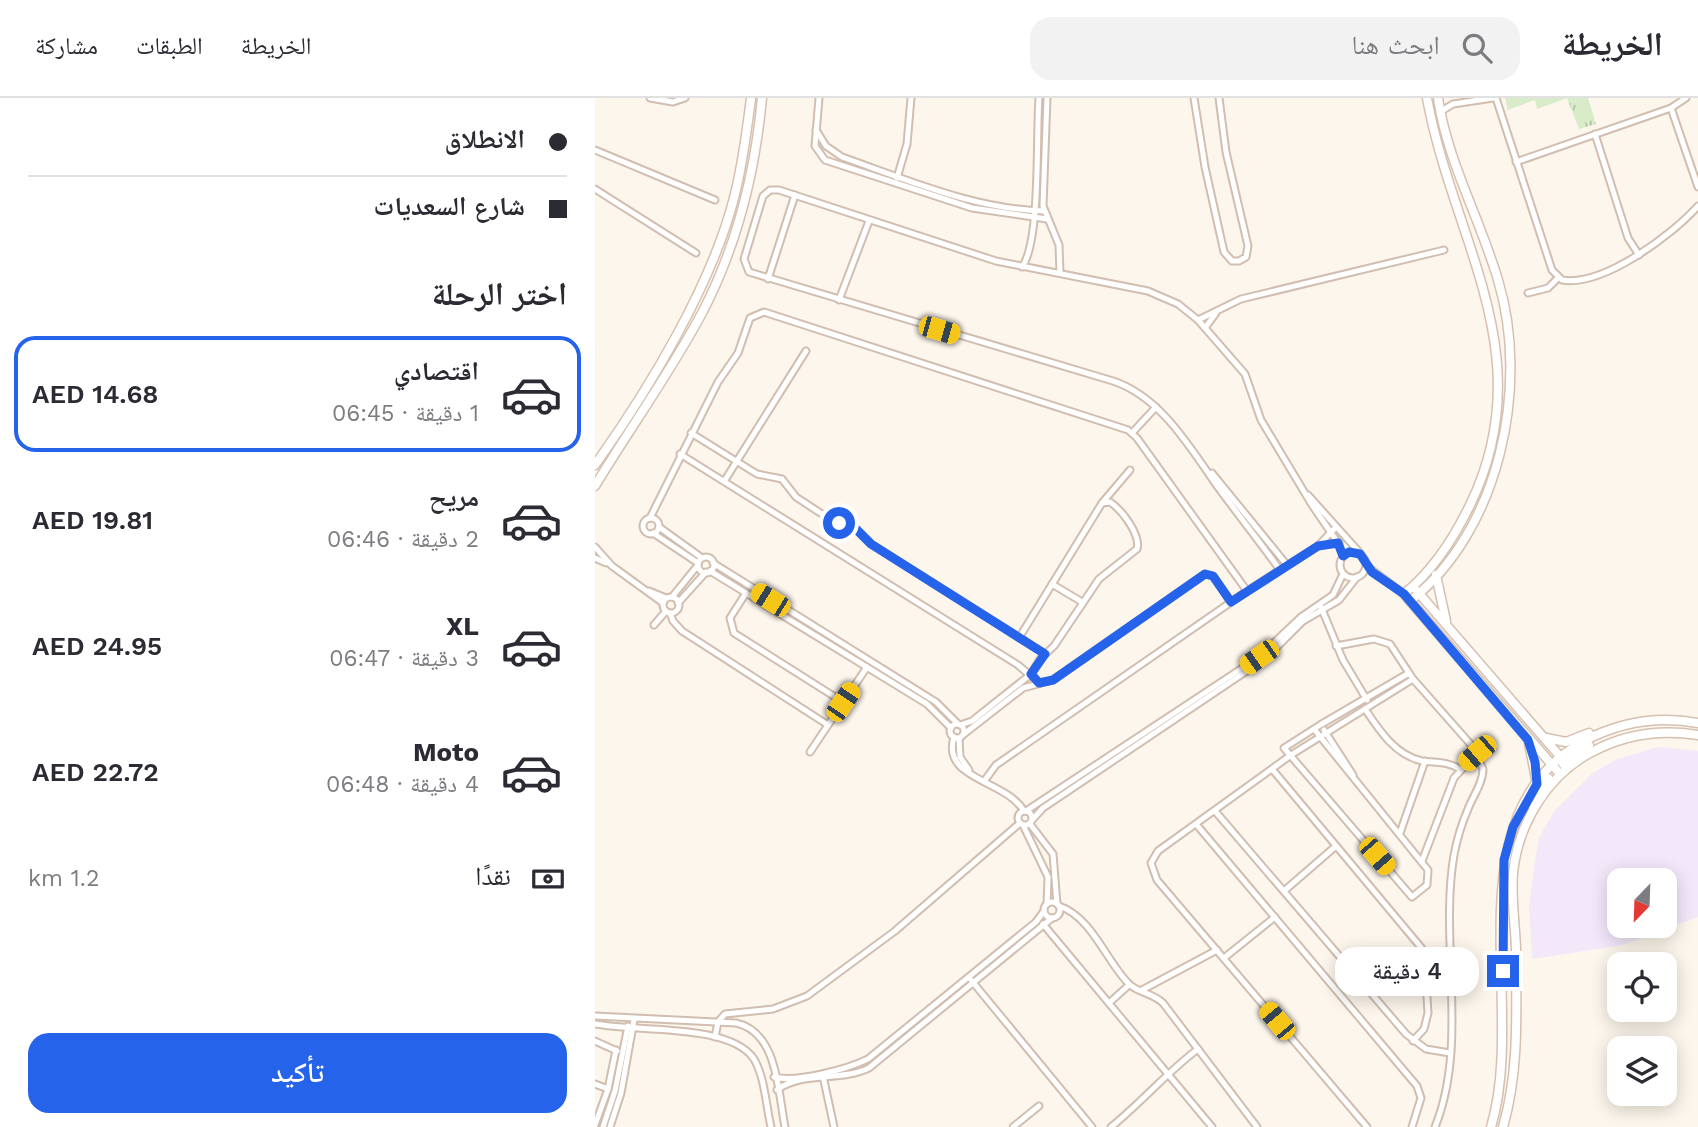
<!DOCTYPE html>
<html lang="ar">
<meta charset="utf-8">
<style>
body{margin:0;font-family:"Work Sans","Noto Naskh Arabic",sans-serif;background:#f2f2f3;color:#2b2b33;direction:rtl;height:100vh;display:flex;flex-direction:column;font-size:26px;white-space:nowrap}
*{box-sizing:border-box;margin:0}
p{font-size:23px;color:#7c7c81}
.icon{flex:none;width:38px;height:38px;fill:none;stroke:currentColor;stroke-width:2;stroke-linecap:round;stroke-linejoin:round}
.map{position:relative;flex:1;overflow:hidden;direction:ltr}
.details{display:flex;flex-direction:column;background:#fff;width:595px}
.details>*{flex:none}
.banner{display:grid;align-content:center;height:154px;padding:0 28px;background:#fff}
.needle{width:46px;rotate:203deg}
.tools{position:absolute;left:1012px;top:770px;display:grid;gap:14px}
.tools a{display:grid;place-items:center;width:70px;height:70px;border-radius:14px;background:#fff;box-shadow:0 4px 18px #0003;font-size:35px}
.end{position:absolute;width:32px;height:32px;margin:-16px;border:9px solid #2563eb;background:#fff;box-shadow:0 0 0 4px #fff}
.from{border-radius:50%}
.bubble{position:absolute;height:49px;border-radius:21px;background:#fff;box-shadow:0 4px 18px #0003;font-size:23px;font-weight:600;line-height:49px;text-align:center;direction:rtl}
.car{position:absolute;width:21px;height:42px;margin:-21px -10px;border-radius:9px;box-shadow:0 0 5px 2px #0007;background:linear-gradient(#f5c518 24%,#345 0 40%,#f5c518 0 76%,#345 0 86%,#f5c518 0)}
.banner b{display:flex;align-items:center;gap:24px;height:66px;font-size:26px}
.banner b+b{border-top:2px solid #e1e1e2}
.banner i{width:18px;height:18px;background:#2b2b33}
ul{padding:0;list-style:none}
li{display:flex;align-items:center;gap:21px;height:116px;margin:0 14px 10px;padding:0 14px;border:4px solid transparent;border-radius:21px}
li div{flex:1}
li b{display:block;font-size:26px}
li em{font-style:normal;font-weight:600}
li.current{border-color:#2563eb}
li>.icon{width:63px;height:63px;stroke-width:1.5}
h2{padding:0 28px;font-size:32px;line-height:84px}
.pay{display:flex;align-items:center;gap:18px;height:77px;padding:0 28px;font-size:26px}
.pay p{margin-inline-start:auto}
.action{display:flex;gap:14px;margin-top:auto;padding:14px 28px}
.action a{flex:1;height:80px;border-radius:21px;background:#2563eb;color:#fff;font-size:28px;font-weight:600;line-height:80px;text-align:center}
header{display:flex;align-items:center;gap:42px;box-sizing:border-box;height:98px;padding:0 35px;background:#fff;border-bottom:2px solid #e1e1e2}
header strong{font-size:33px}
nav{display:flex;gap:38px;margin-inline-start:auto;font-size:24px}
.search{width:490px;height:63px;background:#f2f2f3;display:flex;align-items:center;gap:18px;box-sizing:border-box;padding:0 24px;border-radius:21px;color:#7c7c81;font-size:26px}
main{display:flex;flex:1;min-height:0}
.map>svg:first-child{display:block}
</style>
<header>
<strong>الخريطة</strong>
<div class="search"><svg class="icon" aria-label="search" viewBox="0 0 24 24"><circle cx="10" cy="10" r="6"/><path d="M15 15l6 6"/></svg>ابحث هنا</div>
<nav><a>الخريطة</a><a>الطبقات</a><a>مشاركة</a></nav>
</header>
<main>
<div class="map">
<svg width="1103" height="1029" viewBox="0 0 1103 1029">
<defs>
<pattern id="grass-tufts" width="24" height="20" patternUnits="userSpaceOnUse" patternTransform="scale(1.75)"><rect width="24" height="20" fill="#d8ecc9"/><path d="M3 7l-1-3M5 7V3M7 7l1-3M15 17l-1-3M17 17v-4M19 17l1-3" fill="none" stroke="#b4c2a5"/></pattern>
</defs>
<rect width="100%" height="100%" fill="#fdf6ec"/>
<!-- education -->
<path fill="#f3e8fa" fill-rule="evenodd" d="M1063,649L1103,653V819L1028,847L937,861L934,810L940,762L944,740L960,712L998,675L1022,661ZM1024,782H1069V828H1024Z"/>
<!-- grass -->
<path fill="url(#grass-tufts)" d="M910,0H993L1001,26L984,31L972,0L942,11L940,2L913,12Z"/>
<g fill="none" stroke-linecap="round" stroke-linejoin="round">
<defs>
<g id="street">
<path d="M55,0L78,4L90,0"/>
<path d="M224,0L220,48L230,62L377,110L452,121"/>
<path d="M452,0L448,108L464,147L465,175"/>
<path d="M599,0L610,69L629,154L637,163H644L651,159L653,148L631,54L624,0"/>
<path d="M901,0L957,172L967,182C1008,189 1077,137 1103,108"/>
<path d="M1076,10L1103,89"/>
<path d="M845,14L858,6L898,0"/>
<path d="M221,32L231,48L247,59C313,82 379,111 449,113"/>
<path d="M1000,36L1033,140L1044,157"/>
<path d="M0,52L120,102"/>
<path d="M921,64L1076,10L1091,0"/>
<path d="M302,80L312,46L316,0"/>
<path d="M0,91L101,155"/>
<path d="M427,169C446,143 441,36 444,0"/>
<path d="M173,181L200,97"/>
<path d="M933,195L953,190L963,180"/>
<path d="M244,202L274,123"/>
<path d="M603,222L646,201L849,152"/>
<path d="M610,230L621,215"/>
<path d="M96,335L162,376L187,381L201,399L236,422L260,430L276,446L450,556"/>
<path d="M537,335L561,309"/>
<path d="M85,356L423,567L444,585"/>
<path d="M617,375L692,467"/>
<path d="M130,382L211,253"/>
<path d="M713,397L765,455"/>
<path d="M55,420L123,284L143,255L155,220L169,214L533,332L542,340L652,493"/>
<circle cx="56" cy="428" r="8"/>
<path d="M64,429L107,460"/>
<path d="M58,435L103,465"/>
<path d="M723,448L744,444"/>
<path d="M0,449L17,468L68,505"/>
<circle cx="758" cy="467" r="13"/>
<circle cx="111" cy="467" r="8"/>
<path d="M0,460L11,465"/>
<path d="M118,465L341,604L363,626"/>
<path d="M772,468L809,496"/>
<path d="M685,472C664,443 641,414 620,385C593,346 564,298 518,283L154,174L149,161L168,98L175,92H184L401,163L553,193L583,206L603,222L650,276L666,322L717,407L743,445L748,458"/>
<path d="M115,473L332,606L356,630"/>
<path d="M457,486L487,504"/>
<path d="M54,493L71,500"/>
<path d="M151,495L135,520L139,535L248,604"/>
<circle cx="76" cy="507" r="8"/>
<path d="M77,499L103,467"/>
<path d="M83,505L111,474"/>
<path d="M726,509L748,562L772,602"/>
<path d="M75,515L78,523L87,533L233,627"/>
<path d="M59,527L71,513"/>
<path d="M424,540L507,405L535,372"/>
<path d="M741,548L779,541L795,546L818,581L878,649L888,671C888,685 878,698 873,711C867,725 862,741 859,757C844,844 874,945 840,1029"/>
<path d="M770,611C784,632 800,657 827,663C841,665 852,663 865,671"/>
<circle cx="362" cy="633" r="7"/>
<path d="M365,627L377,623L436,576L445,561L459,548L504,481L542,451C546,437 527,412 515,404L507,405"/>
<path d="M719,631L833,772L832,787L817,799L689,650L725,627L814,575"/>
<path d="M729,632L758,677"/>
<path d="M369,636L428,590L458,582L610,476L618,478L636,504"/>
<path d="M359,639C346,682 410,681 429,713"/>
<path d="M364,640L365,659L374,672"/>
<path d="M215,654L272,569"/>
<path d="M677,671L829,853L833,915L829,931L818,943"/>
<path d="M390,682L401,667L652,493L723,448L740,430"/>
<circle cx="430" cy="720" r="7"/>
<path d="M431,713L664,559L706,519L738,497L748,476"/>
<path d="M620,713L811,936L831,951L855,955"/>
<path d="M438,721L448,710L671,560L708,523L744,502L762,479"/>
<path d="M435,726L458,756L462,806"/>
<path d="M601,726L822,988L826,1000L817,1029"/>
<path d="M428,727L453,779L452,806"/>
<path d="M805,735L830,663"/>
<path d="M827,763L859,680L882,655"/>
<path d="M689,793L741,748"/>
<circle cx="457" cy="812" r="8"/>
<path d="M464,808C497,819 511,863 534,886C543,895 558,895 568,905L662,1029"/>
<path d="M448,826L617,1029"/>
<path d="M629,860L680,819"/>
<path d="M376,882L497,1029"/>
<path d="M547,892L622,852"/>
<path d="M514,905L534,887"/>
<path d="M0,918L141,925C183,934 183,994 190,1029"/>
<path d="M0,926C41,934 135,925 159,961C170,980 171,1008 176,1029"/>
<path d="M120,939L123,924L130,916L178,911L212,898L300,833L425,725"/>
<path d="M0,943L22,953"/>
<path d="M228,978L239,1029"/>
<path d="M179,979C202,985 252,971 273,961L441,824L449,813"/>
<path d="M0,986L13,991"/>
<path d="M182,992C206,973 246,984 274,970L457,820"/>
<path d="M0,1027L13,991L21,952"/>
<path d="M8,1029L20,993L33,928"/>
<path d="M15,1029L26,995L39,922"/>
<path d="M418,1029L444,1008"/>
<path d="M516,1029C547,1004 571,975 603,951"/>
<path d="M772,1029L562,782L556,765L563,753L696,657L818,581"/>
</g>
<g id="secondary">
<path d="M832,0C858,143 948,257 875,407C859,440 839,472 809,496L965,676"/>
<path d="M0,367C54,291 118,186 140,96C148,64 152,32 156,0"/>
<path d="M0,388C35,330 75,275 107,215C142,148 160,75 167,0"/>
<path d="M841,477L851,523"/>
<path d="M822,493L969,663"/>
<path d="M815,503C905,433 935,287 903,182C885,121 852,62 843,0"/>
<path d="M951,640L971,644L994,635"/>
<path d="M934,645L942,686"/>
<path d="M968,666L994,647"/>
<path d="M937,707L953,680"/>
<path d="M896,1029C933,908 854,718 989,643C1025,624 1064,618 1103,625"/>
<path d="M908,1029C925,970 921,910 921,850C920,825 916,800 918,775C923,726 952,678 995,655C1029,636 1065,631 1103,637"/>
</g>
</defs>
<!-- street casing -->
<use href="#street" stroke="#d1beb0" stroke-width="9"/>
<!-- secondary casing -->
<use href="#secondary" stroke="#d6c0b0" stroke-width="11"/>
<!-- street -->
<use href="#street" stroke="#fff" stroke-width="5"/>
<!-- secondary -->
<use href="#secondary" stroke="#fff" stroke-width="8"/>
</g>
<g fill="none" stroke-linecap="round" stroke-linejoin="round">
<!-- route -->
<path stroke="#2563eb" stroke-width="9" d="M244,425L260,430L276,446L450,556L436,576L444,585L458,582L610,476L618,478L636,504L723,448L743,445L748,458L754,454L765,456L777,474L809,496L933,642L940,664L942,686L918,729L909,762L908,873"/>
</g>
</svg>
<div class="tools">
<a><svg class="needle" viewBox="-14 -14 28 28"><path d="M0-13l5 13h-10z" fill="#e53935"/><path d="M0 13l5-13h-10z" fill="#7c7c81"/></svg></a>
<a><svg class="icon" aria-label="locate" viewBox="0 0 24 24"><circle cx="12" cy="12" r="6"/><path d="M12 2v4M12 18v4M2 12h4M18 12h4"/></svg></a>
<a><svg class="icon" aria-label="layers" viewBox="0 0 24 24"><path d="M12 4l9 5-9 5-9-5zM3 14l9 5 9-5"/></svg></a>
</div>
<i class="end from" style="left:244px;top:425px"></i>
<i class="end" style="left:908px;top:873px"></i>
<div class="bubble" style="left:740px;top:849px;width:144px">4 دقيقة</div>
<i class="car" style="left:344px;top:232px;rotate:106deg"></i>
<i class="car" style="left:175px;top:502px;rotate:302deg"></i>
<i class="car" style="left:664px;top:559px;rotate:235deg"></i>
<i class="car" style="left:248px;top:604px;rotate:34deg"></i>
<i class="car" style="left:882px;top:655px;rotate:229deg"></i>
<i class="car" style="left:782px;top:758px;rotate:139deg"></i>
<i class="car" style="left:682px;top:923px;rotate:320deg"></i>
</div>
<section class="details">
<div class="banner">
<b><i class="from"></i>الانطلاق</b>
<b><i></i>شارع السعديات</b>
</div>
<h2>اختر الرحلة</h2>
<ul>
<li class="current"><svg class="icon" aria-label="car" viewBox="0 0 24 24"><path d="M5 17H2v-5l4-1 3-4h7l3 4 3 1v5h-3M9 17h6M6 11h13"/><circle cx="7" cy="17" r="2"/><circle cx="17" cy="17" r="2"/></svg><div><b>اقتصادي</b><p>1 دقيقة · 06:45</p></div><em>AED 14.68</em></li>
<li><svg class="icon" aria-label="car" viewBox="0 0 24 24"><path d="M5 17H2v-5l4-1 3-4h7l3 4 3 1v5h-3M9 17h6M6 11h13"/><circle cx="7" cy="17" r="2"/><circle cx="17" cy="17" r="2"/></svg><div><b>مريح</b><p>2 دقيقة · 06:46</p></div><em>AED 19.81</em></li>
<li><svg class="icon" aria-label="car" viewBox="0 0 24 24"><path d="M5 17H2v-5l4-1 3-4h7l3 4 3 1v5h-3M9 17h6M6 11h13"/><circle cx="7" cy="17" r="2"/><circle cx="17" cy="17" r="2"/></svg><div><b>XL</b><p>3 دقيقة · 06:47</p></div><em>AED 24.95</em></li>
<li><svg class="icon" aria-label="car" viewBox="0 0 24 24"><path d="M5 17H2v-5l4-1 3-4h7l3 4 3 1v5h-3M9 17h6M6 11h13"/><circle cx="7" cy="17" r="2"/><circle cx="17" cy="17" r="2"/></svg><div><b>Moto</b><p>4 دقيقة · 06:48</p></div><em>AED 22.72</em></li>
</ul>
<div class="pay"><svg class="icon" aria-label="cash" viewBox="0 0 24 24"><path d="M3 7h18v10H3z"/><circle cx="12" cy="12" r="2"/></svg>نقدًا<p>1.2 km</p></div>
<div class="action"><a>تأكيد</a></div>
</section>
</main>
